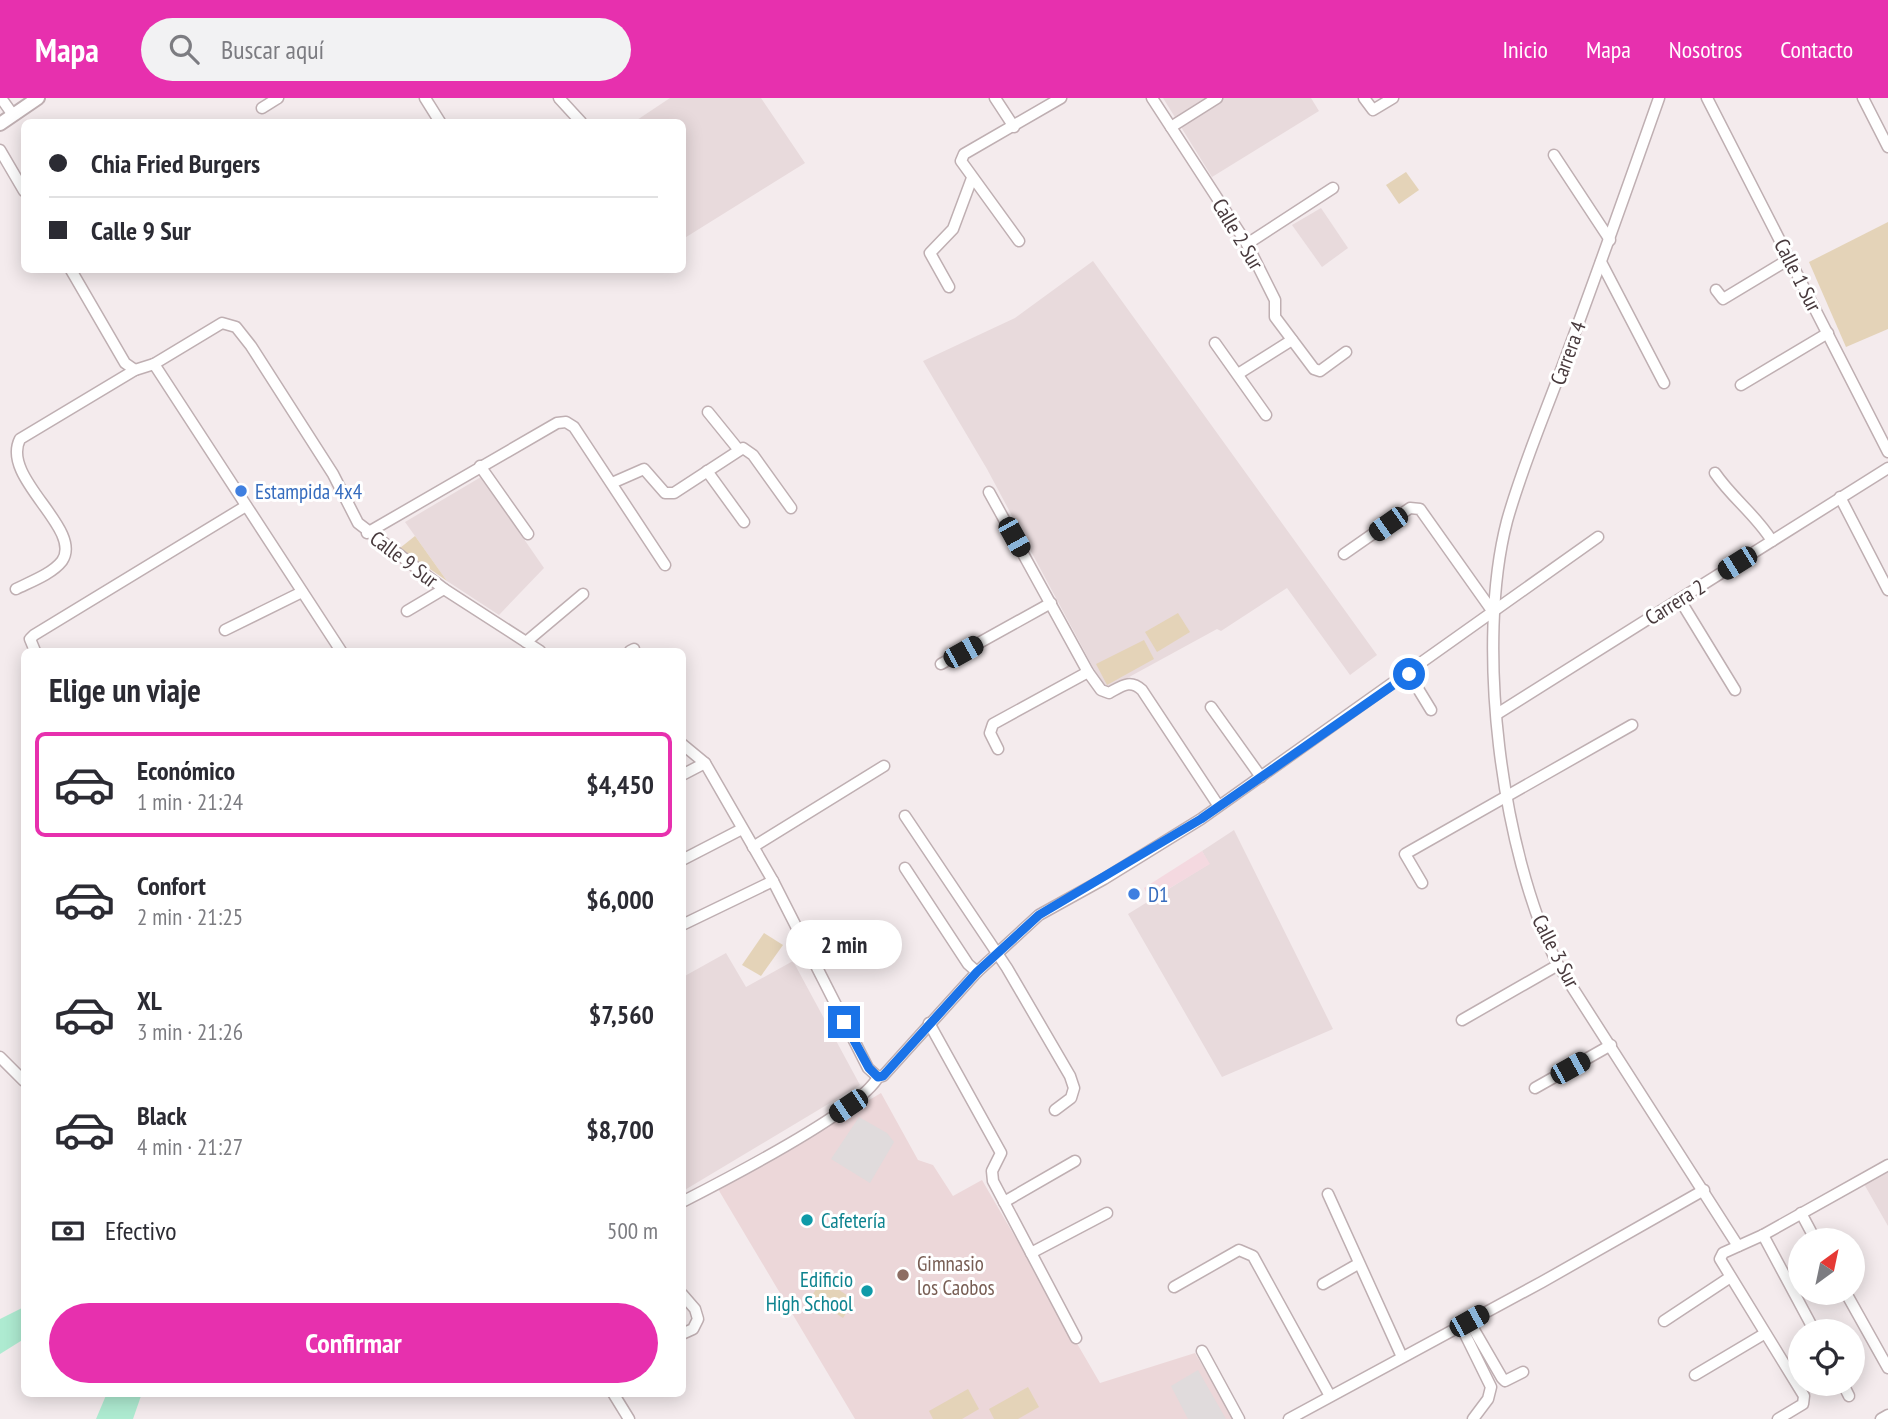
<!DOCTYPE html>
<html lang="es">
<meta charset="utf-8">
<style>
body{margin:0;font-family:"PT Sans Narrow",sans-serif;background:#f2f2f3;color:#2b2b33;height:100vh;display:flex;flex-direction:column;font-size:26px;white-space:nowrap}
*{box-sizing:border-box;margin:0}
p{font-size:23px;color:#7c7c81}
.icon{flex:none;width:38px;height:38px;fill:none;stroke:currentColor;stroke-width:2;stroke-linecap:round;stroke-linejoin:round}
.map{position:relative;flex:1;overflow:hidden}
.drawer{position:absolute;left:21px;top:550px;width:665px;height:749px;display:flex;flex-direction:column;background:#fff;border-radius:10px;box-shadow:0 4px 18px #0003}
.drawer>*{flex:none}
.top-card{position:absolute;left:21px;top:21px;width:665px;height:154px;border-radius:10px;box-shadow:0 4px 18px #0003;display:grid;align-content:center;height:154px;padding:0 28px;background:#fff}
.needle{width:46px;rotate:33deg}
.tools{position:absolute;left:1788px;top:1130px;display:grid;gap:14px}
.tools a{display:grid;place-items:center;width:77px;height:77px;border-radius:50%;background:#fff;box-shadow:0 4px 18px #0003;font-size:35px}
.end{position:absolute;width:32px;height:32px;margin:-16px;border:9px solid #1a73e8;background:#fff;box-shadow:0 0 0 4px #fff}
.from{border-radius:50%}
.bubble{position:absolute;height:49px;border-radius:24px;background:#fff;box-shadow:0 4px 18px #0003;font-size:23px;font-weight:700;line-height:49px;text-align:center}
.car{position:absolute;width:21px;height:42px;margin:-21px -10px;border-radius:9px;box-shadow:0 0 5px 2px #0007;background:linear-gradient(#222 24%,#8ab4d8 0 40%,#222 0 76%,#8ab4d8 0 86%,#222 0)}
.top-card b{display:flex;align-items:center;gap:24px;height:66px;font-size:26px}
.top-card b+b{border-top:2px solid #e1e1e2}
.top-card i{width:18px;height:18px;background:#2b2b33}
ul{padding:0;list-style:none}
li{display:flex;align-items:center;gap:21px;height:105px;margin:0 14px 10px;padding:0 14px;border:4px solid transparent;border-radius:10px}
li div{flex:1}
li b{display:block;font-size:26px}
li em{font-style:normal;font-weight:700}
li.current{border-color:#e730ae}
li>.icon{width:63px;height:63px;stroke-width:1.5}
h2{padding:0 28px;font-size:32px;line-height:84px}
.pay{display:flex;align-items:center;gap:18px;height:77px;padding:0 28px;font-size:26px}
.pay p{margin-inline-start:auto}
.primary-button{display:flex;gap:14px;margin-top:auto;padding:14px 28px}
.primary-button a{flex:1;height:80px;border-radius:42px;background:#e730ae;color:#fff;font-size:28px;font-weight:700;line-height:80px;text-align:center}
header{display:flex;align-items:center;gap:42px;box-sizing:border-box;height:98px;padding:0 35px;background:#e730ae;color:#fff}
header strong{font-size:33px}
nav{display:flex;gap:38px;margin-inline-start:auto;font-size:24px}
.search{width:490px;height:63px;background:#f2f2f3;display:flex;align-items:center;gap:18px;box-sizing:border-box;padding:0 24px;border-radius:38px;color:#7c7c81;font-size:26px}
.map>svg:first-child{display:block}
</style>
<header>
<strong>Mapa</strong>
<div class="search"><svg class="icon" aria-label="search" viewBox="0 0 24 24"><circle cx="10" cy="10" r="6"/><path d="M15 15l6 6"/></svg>Buscar aquí</div>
<nav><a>Inicio</a><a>Mapa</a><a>Nosotros</a><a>Contacto</a></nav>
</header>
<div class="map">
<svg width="1888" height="1321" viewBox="0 0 1888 1321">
<rect width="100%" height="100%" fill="#f4ebed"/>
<!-- residential -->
<g fill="#e8dadc">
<path d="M670,0H761L805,65L683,141L682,24H634Z"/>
<path d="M1163,0H1311L1319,13L1212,79Z"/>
<path d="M1321,110L1348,150L1322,169L1292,127Z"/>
<path d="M1093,163L1377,557L1350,577L1287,490L1221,533L1217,531L1109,590L1103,588L987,371L923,263L1015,220Z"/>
<path d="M481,379L544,470L499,517L447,483L405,424Z"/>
<path d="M1234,732L1333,931L1222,979L1128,816L1209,766L1202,753Z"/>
<path d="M726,855L746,889L793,863L860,987L683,1093V879Z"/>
<path d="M1888,1074V1128L1864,1086Z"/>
</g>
<!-- commercial -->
<path fill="#f4d9e0" d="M1202,753L1210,766L1150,802L1144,790Z"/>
<!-- education -->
<path fill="#ecd7d9" d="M881,995L918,1062L933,1067L953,1098L982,1082L1100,1285L1195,1255L1234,1321H855L718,1091Z"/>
<!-- green -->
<g fill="#e4d3b8">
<path d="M1406,74L1419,92L1399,106L1386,87Z"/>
<path d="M1888,124V231L1846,249L1809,164Z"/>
<path d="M415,438L447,483L400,450Z"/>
<path d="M1178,515L1190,534L1157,554L1145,534Z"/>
<path d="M1144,542L1154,561L1107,587L1096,566Z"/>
<path d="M764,835L783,847L761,878L742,867Z"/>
<path d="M823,1181L854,1202L843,1220L811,1199Z"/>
<path d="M1028,1289L1039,1309L1018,1321H994L989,1311Z"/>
<path d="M968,1291L979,1311L962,1321H933L929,1313Z"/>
</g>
<!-- parking -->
<g fill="#e0dbdc">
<path d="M859,1019L887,1035L894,1044L870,1085L831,1061Z"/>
<path d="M1198,1272L1226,1321H1188L1171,1288Z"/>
</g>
<!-- water -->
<g fill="#aeebd1">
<path d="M24,1209V1241L0,1256V1221Z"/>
<path d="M107,1295H142L133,1321H96Z"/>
</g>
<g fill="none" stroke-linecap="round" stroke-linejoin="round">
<defs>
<g id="minor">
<path d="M1,0L13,17"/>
<path d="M425,0L440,24"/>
<path d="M559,0L581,24"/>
<path d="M995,0L1014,29"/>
<path d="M1152,0L1247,146L1275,202V219L1314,271L1320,273L1346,254"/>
<path d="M1364,0L1373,12L1393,0"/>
<path d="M1659,0C1628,88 1597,176 1564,264C1545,316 1522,369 1507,423C1475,546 1501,753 1558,867L1738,1148"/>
<path d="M1707,0L1888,354"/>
<path d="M1863,0L1888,49"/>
<path d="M262,10L278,0"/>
<path d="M1171,29L1217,0"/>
<path d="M0,52L24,93"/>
<path d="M1554,57L1610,142"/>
<path d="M1019,143L961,63L964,56L1061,0"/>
<path d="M1247,146L1333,90"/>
<path d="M1601,164L1664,285"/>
<path d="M71,172L125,265L135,272"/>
<path d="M949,189L930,155L953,131L972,80"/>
<path d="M1716,192L1723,201L1791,160"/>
<path d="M1215,245L1266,317"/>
<path d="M154,266L341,553"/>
<path d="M1238,276L1292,242"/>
<path d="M1741,287L1828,235"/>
<path d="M708,314L738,351"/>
<path d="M480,368L528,436"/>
<path d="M707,373L744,424"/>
<path d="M1715,375C1732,400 1756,417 1772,443"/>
<path d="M612,385L644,371L665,395H674L743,350L753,357L791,410"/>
<path d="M989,394L1088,574L1101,592L1109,595C1122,588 1130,581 1142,592L1218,707"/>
<path d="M1840,399L1888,492"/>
<path d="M367,435L557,325L566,324L574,329L665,467"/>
<path d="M1344,456L1410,410L1420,411L1493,514"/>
<path d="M16,491C30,484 52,476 62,463C84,431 0,380 20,341L135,272L154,266L222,225L236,229L251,248L333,376L358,425L444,491L540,553"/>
<path d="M1680,502L1735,592"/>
<path d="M407,513L444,491"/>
<path d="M225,532L302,494"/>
<path d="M526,544L583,496"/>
<path d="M35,553L30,541L34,537L246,408"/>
<path d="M630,553L634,551"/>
<path d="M941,566L1051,505"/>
<path d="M1409,576L1431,612"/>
<path d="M1211,609L1261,679"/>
<path d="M1497,616L1888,370"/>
<path d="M682,646L705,665L773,783L868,970L878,979"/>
<path d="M998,651L990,635L993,626L1088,574"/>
<path d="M682,677L705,665"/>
<path d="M905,718L1007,870L1070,978L1074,990L1071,1000L1055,1012"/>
<path d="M753,749L884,668"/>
<path d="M682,762L742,731"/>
<path d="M905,770L968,866L977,874"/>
<path d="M1422,785L1405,756L1632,627"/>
<path d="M682,827L773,783"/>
<path d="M1462,922L1558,867"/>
<path d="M929,925L1001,1055L992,1073L993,1083L1076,1240"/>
<path d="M0,959L24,983"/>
<path d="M878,979L883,978L977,874L1039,817L1104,781L1201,721L1598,439"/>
<path d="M1535,990L1611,947"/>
<path d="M1328,1096L1402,1259"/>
<path d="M682,1104C721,1084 861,1012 878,979"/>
<path d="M1004,1104L1075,1063"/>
<path d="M1801,1115L1816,1143"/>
<path d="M1763,1137L1815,1234"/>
<path d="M1031,1155L1107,1115"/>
<path d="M1323,1186L1358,1166"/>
<path d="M1174,1189L1239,1152L1253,1158L1330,1298"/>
<path d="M1846,1195L1888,1270"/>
<path d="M682,1196L695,1211L698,1221L693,1231L682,1236"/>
<path d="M1469,1223L1502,1280L1505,1283L1523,1274"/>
<path d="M1664,1223L1729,1180"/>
<path d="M1461,1228L1491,1289L1488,1301L1473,1321"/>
<path d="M1202,1253L1239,1321"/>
<path d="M1695,1277L1764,1236"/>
<path d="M1843,1286L1849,1298"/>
<path d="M613,1295L629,1321"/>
<path d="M1289,1321L1542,1184L1704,1092"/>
<path d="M1778,1321L1803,1306L1804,1298L1720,1161L1723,1155L1763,1137L1888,1067"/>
<path d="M1881,1321L1888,1317"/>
</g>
<path id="tertiary" d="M0,26L38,0"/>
</defs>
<!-- minor casing -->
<use href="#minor" stroke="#bfafb2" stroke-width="13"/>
<!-- tertiary casing -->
<use href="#tertiary" stroke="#bfafb2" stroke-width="16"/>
<!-- minor -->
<use href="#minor" stroke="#fff" stroke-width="10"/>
<!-- tertiary -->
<use href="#tertiary" stroke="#fff" stroke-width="12"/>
</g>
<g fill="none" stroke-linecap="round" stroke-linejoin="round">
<!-- route -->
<path stroke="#1a73e8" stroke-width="9" d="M844,924L869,970L878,979L883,978L977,874L1039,817L1201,721L1409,576"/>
</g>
<!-- markers -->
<g fill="#3f7fe0" stroke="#fff" stroke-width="2.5">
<circle cx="241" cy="393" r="7"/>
<circle cx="1134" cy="796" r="7"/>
</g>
<g fill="#0f9aa8" stroke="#fff" stroke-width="2.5">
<circle cx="807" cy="1122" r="7"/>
<circle cx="867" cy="1193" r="7"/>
</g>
<circle fill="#8d6e63" stroke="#fff" stroke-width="2.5" cx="903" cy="1177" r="7"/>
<g text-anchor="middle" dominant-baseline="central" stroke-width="6" stroke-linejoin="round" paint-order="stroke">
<!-- street labels -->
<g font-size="21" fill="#483a3d" stroke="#fff">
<text transform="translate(1238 136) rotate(59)">Calle 2 Sur</text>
<text transform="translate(1798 177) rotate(63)">Calle 1 Sur</text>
<text transform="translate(1568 255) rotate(-70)">Carrera 4</text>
<text transform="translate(404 461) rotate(37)">Calle 9 Sur</text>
<text transform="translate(1675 504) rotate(-32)">Carrera 2</text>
<text transform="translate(1556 853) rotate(63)">Calle 3 Sur</text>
</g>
<!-- shop labels -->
<g font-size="21" fill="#366cbe" stroke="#fff" text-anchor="start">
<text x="255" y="393">Estampida 4x4</text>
<text x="1148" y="796">D1</text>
</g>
<!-- culture labels -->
<g font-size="21" fill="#0d838f" stroke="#fff" text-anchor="start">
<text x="821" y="1122">Cafetería</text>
<text x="853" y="1181" text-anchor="end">Edificio<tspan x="853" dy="24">High School</tspan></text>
</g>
<!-- education labels -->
<g font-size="21" fill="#785e54" stroke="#fff" text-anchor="start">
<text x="917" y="1165">Gimnasio<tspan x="917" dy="24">los Caobos</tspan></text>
</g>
</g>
</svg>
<div class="tools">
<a><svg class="needle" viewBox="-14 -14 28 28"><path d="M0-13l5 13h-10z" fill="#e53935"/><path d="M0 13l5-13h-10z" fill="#7c7c81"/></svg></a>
<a><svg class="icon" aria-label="locate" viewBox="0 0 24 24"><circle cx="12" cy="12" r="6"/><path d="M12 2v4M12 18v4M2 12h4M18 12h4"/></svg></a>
</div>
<i class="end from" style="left:1409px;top:576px"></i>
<i class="end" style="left:844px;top:924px"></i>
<div class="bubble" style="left:786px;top:822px;width:116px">2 min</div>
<i class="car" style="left:1388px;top:426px;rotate:235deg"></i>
<i class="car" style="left:1014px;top:439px;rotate:151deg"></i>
<i class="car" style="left:1737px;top:465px;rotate:238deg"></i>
<i class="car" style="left:963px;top:554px;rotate:61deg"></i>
<i class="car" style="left:1570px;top:970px;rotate:61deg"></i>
<i class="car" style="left:848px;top:1008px;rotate:236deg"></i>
<i class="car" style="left:1469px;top:1223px;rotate:61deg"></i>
<div class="top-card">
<b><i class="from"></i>Chia Fried Burgers</b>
<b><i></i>Calle 9 Sur</b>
</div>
<section class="drawer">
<h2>Elige un viaje</h2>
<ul>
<li class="current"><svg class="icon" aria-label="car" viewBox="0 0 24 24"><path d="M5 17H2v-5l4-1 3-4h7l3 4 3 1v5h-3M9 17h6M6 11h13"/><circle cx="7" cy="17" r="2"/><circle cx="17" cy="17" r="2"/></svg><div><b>Económico</b><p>1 min · 21:24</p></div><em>$4,450</em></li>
<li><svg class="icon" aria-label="car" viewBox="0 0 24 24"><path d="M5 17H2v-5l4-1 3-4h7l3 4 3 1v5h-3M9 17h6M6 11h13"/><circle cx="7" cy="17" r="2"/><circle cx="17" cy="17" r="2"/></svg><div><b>Confort</b><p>2 min · 21:25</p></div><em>$6,000</em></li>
<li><svg class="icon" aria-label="car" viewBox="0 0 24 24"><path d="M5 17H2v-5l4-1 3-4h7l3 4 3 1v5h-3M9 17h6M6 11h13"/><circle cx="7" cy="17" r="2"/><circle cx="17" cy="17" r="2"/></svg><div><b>XL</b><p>3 min · 21:26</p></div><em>$7,560</em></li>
<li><svg class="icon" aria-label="car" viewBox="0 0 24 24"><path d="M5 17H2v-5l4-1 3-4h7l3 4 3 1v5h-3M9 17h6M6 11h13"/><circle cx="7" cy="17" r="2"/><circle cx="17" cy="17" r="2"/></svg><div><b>Black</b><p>4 min · 21:27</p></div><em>$8,700</em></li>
</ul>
<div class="pay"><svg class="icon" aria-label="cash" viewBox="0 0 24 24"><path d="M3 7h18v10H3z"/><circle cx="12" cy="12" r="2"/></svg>Efectivo<p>500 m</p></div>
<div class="primary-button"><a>Confirmar</a></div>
</section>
</div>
